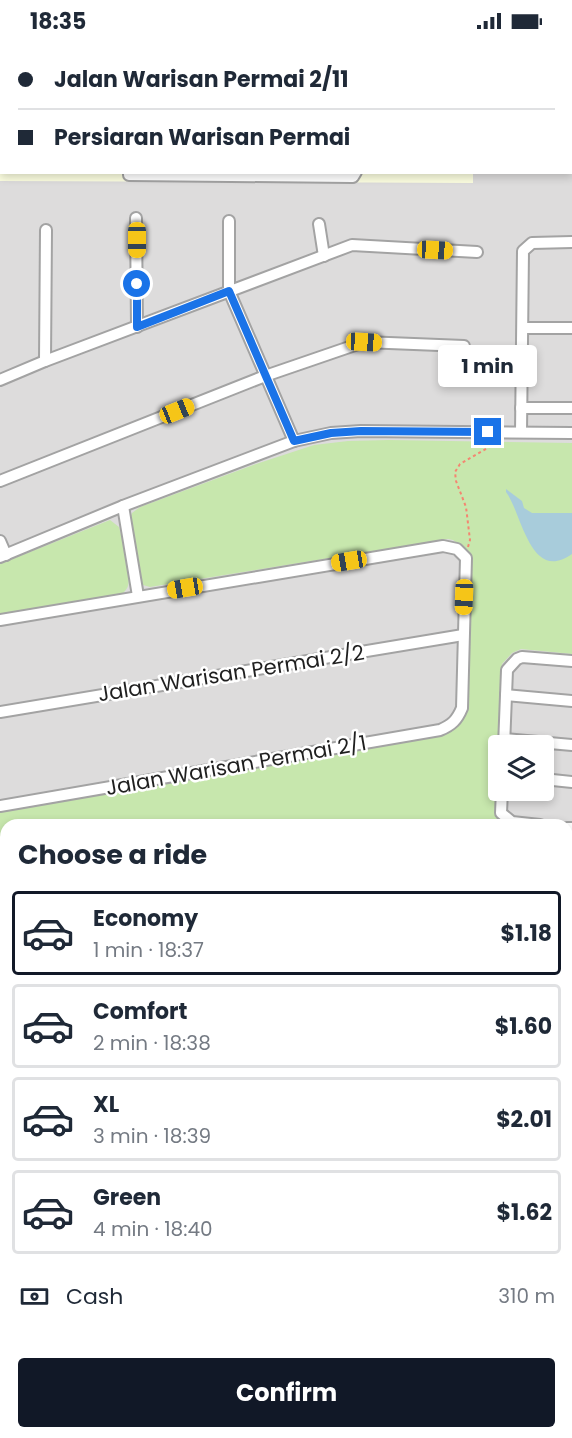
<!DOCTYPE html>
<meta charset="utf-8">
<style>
body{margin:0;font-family:Poppins,sans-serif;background:#f6f6f7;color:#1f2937;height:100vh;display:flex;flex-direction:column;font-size:22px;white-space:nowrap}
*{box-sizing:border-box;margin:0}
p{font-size:20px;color:#747a83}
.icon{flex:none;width:33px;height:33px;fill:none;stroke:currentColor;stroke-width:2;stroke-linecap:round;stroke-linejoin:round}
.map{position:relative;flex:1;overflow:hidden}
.panel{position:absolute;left:0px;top:777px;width:573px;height:620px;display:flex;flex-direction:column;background:#fff;border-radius:18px 18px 0 0;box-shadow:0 3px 9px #0003}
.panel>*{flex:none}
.hud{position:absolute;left:0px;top:0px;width:573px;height:132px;box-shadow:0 3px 9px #0003;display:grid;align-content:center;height:132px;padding:0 18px;background:#fff}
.tools{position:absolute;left:488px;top:693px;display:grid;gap:12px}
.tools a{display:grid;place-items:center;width:66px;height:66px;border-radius:6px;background:#fff;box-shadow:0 3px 9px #0003;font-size:30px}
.end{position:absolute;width:27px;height:27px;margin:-14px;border:8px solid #1a73e8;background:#fff;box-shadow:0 0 0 3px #fff}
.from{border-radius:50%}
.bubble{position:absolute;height:42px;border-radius:6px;background:#fff;box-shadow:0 3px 9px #0003;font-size:20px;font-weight:700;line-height:42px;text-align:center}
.car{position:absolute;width:18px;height:36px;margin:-18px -9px;border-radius:8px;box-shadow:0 0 4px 2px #0007;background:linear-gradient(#f5c518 24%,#345 0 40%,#f5c518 0 76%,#345 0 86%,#f5c518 0)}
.hud b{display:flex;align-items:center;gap:21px;height:57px;font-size:22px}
.hud b+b{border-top:2px solid #e0e1e3}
.hud i{width:15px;height:15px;background:#1f2937}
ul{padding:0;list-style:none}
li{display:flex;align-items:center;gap:18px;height:84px;margin:0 12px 9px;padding:0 6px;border:3px solid #e0e1e3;border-radius:6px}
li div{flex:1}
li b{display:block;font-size:22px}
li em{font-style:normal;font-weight:700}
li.current{border-color:#111827}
li>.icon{width:54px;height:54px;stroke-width:1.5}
h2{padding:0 18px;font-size:27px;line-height:72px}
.pay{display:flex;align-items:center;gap:15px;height:66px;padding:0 18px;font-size:22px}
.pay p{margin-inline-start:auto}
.primary-button{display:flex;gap:12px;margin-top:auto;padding:12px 18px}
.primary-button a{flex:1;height:69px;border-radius:6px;background:#111827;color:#fff;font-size:24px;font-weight:700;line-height:69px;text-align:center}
.status{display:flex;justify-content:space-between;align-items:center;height:42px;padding:0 30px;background:#fff;direction:ltr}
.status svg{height:16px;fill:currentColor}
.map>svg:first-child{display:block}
</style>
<div class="status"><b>18:35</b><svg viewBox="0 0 49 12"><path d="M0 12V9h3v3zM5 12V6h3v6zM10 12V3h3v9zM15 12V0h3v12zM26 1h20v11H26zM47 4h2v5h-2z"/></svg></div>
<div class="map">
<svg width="572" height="1396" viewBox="0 0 572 1396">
<rect width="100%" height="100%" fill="#efece5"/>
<!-- residential -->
<path fill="#dddcdc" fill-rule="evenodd" d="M0,0H572V1396H0ZM2,2H572V130H2ZM498,704H543V748H498ZM6,783H567V1390H6Z"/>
<!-- education -->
<path fill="#fcfee0" d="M0,0L300,1L2,2V130L473,131V141L0,139Z"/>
<!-- grass -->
<g fill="#c7e7ad">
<path d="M389,398L572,401V612L521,607L512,611L502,622L495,755L496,775L504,783H6V840L0,841V770L433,695C452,691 461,686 467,666L471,512L453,498L448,497L150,545L143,543L139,535L130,476L132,471L140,465L259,421L314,403L348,399Z"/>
<path d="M110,478L119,485C122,497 131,534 128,544C127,547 125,549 122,552L0,572V522Z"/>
<path d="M567,859L572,860V1058L567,1060Z"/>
<path d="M6,878V919L0,979V879Z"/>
<path d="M0,1014L6,1015V1098L0,1097Z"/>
<path d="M572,1074V1172H567V1076Z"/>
</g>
<!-- water -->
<path fill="#a8ccdb" d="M506,447L522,459L524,466L532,471H572V512C530,542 522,471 506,450Z"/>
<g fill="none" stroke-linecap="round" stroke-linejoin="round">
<defs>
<g id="minor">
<path d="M172,0L181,2"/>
<path d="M523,0L533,2"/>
<path d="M130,2V0"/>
<path d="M229,2L230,0"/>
<path d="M253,2L254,0"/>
<path d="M469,2V0"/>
<path d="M129,130V133L353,135L356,130"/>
<path d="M136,176L137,285"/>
<path d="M229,179V249L294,399"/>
<path d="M319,182L324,214"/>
<path d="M523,286H572"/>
<path d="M45,319L46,188"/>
<path d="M0,338L45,319L352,203L477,210"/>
<path d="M521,366H572"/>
<path d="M521,390L523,209L532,201L572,200"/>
<path d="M0,439L265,334L364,300L464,304"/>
<path d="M123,464L138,554"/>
<path d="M0,499L6,513"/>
<path d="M0,515L123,464L294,399L331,391L361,389L572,391"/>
<path d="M0,578L443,504L457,507L466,516L462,666C457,678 452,683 440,688L0,764"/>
<path d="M506,653L572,659"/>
<path d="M0,670L463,593"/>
<path d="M504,697L572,703"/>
<path d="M504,704L507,628L517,617L522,615L572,619"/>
<path d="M543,737L572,740"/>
<path d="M502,748L501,771L512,780L540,783"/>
<path d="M567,786H572"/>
<path d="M567,834H572"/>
<path d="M0,851L6,850"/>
<path d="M567,851H572"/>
<path d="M0,863L6,862"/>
<path d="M4,1005L6,991"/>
<path d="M0,1053H6"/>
<path d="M567,1068L572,1067"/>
<path d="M0,1103H6"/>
<path d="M0,1128H6"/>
<path d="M0,1180H6"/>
<path d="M567,1180H572"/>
<path d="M567,1281H572"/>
<path d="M0,1283H6"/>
<path d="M567,1329H572"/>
<path d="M0,1331H6"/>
<path d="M567,1385H572"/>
<path d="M0,1387H6"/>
<path d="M216,1390V1396"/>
<path d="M244,1396L245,1390"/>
<path d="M501,1396V1390"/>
<path d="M540,1396V1390"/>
</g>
</defs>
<!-- minor casing -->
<use href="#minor" stroke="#a3a3a3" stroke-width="14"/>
<!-- path -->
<g stroke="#f48671" stroke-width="2" stroke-dasharray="3 3" stroke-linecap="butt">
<path d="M468,505L470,498L466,465L456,439L455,430L460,422L496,401"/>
<path d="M567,879H569"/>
<path d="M0,899L6,897"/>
<path d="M567,1082L572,1080"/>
<path d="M567,1116L572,1117"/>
<path d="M567,1159H572"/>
</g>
<!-- minor -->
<use href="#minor" stroke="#fff" stroke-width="10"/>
</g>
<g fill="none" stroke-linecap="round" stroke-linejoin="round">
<!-- route -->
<path stroke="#1a73e8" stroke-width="8" d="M137,242V285L229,249L294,399L331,391L361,389L488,390"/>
</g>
<g text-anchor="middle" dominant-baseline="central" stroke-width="5" stroke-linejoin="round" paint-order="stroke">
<!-- street labels -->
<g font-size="21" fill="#1f1f1f" stroke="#fff">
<text transform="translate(231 631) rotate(-9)">Jalan Warisan Permai 2/2</text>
<text transform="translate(236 723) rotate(-10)">Jalan Warisan Permai 2/1</text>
</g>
</g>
</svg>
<div class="tools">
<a><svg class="icon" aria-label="layers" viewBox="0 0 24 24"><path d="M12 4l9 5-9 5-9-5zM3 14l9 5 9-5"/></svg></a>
</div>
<i class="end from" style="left:137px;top:242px"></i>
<i class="end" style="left:488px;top:390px"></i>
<div class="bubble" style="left:438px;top:303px;width:99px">1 min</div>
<i class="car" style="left:137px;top:198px;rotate:180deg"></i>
<i class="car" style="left:435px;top:208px;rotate:93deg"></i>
<i class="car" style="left:364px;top:300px;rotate:93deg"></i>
<i class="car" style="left:177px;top:369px;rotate:68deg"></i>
<i class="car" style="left:349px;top:519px;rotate:261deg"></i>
<i class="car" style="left:185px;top:546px;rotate:261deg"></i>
<i class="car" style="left:464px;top:555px;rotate:182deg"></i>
<div class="hud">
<b><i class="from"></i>Jalan Warisan Permai 2/11</b>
<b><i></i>Persiaran Warisan Permai</b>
</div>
<section class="panel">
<h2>Choose a ride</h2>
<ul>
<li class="current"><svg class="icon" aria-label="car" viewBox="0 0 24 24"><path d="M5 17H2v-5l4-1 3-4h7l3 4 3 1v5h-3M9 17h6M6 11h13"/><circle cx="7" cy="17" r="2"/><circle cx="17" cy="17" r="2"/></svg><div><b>Economy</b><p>1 min · 18:37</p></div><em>$1.18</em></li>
<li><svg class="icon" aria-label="car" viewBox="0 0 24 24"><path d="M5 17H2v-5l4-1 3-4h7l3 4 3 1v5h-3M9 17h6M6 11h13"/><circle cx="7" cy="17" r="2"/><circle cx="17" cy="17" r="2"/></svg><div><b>Comfort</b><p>2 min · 18:38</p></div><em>$1.60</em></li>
<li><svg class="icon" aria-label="car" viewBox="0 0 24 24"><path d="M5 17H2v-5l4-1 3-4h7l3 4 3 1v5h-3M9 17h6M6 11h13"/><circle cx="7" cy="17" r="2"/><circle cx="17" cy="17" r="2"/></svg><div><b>XL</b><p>3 min · 18:39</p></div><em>$2.01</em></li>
<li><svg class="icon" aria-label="car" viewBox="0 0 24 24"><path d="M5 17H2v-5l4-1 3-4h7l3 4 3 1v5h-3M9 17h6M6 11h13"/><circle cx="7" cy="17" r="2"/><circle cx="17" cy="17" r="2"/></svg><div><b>Green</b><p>4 min · 18:40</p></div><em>$1.62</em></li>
</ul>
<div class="pay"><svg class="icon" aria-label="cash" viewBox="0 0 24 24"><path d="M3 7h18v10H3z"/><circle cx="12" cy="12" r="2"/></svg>Cash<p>310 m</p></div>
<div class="primary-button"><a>Confirm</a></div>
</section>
</div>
